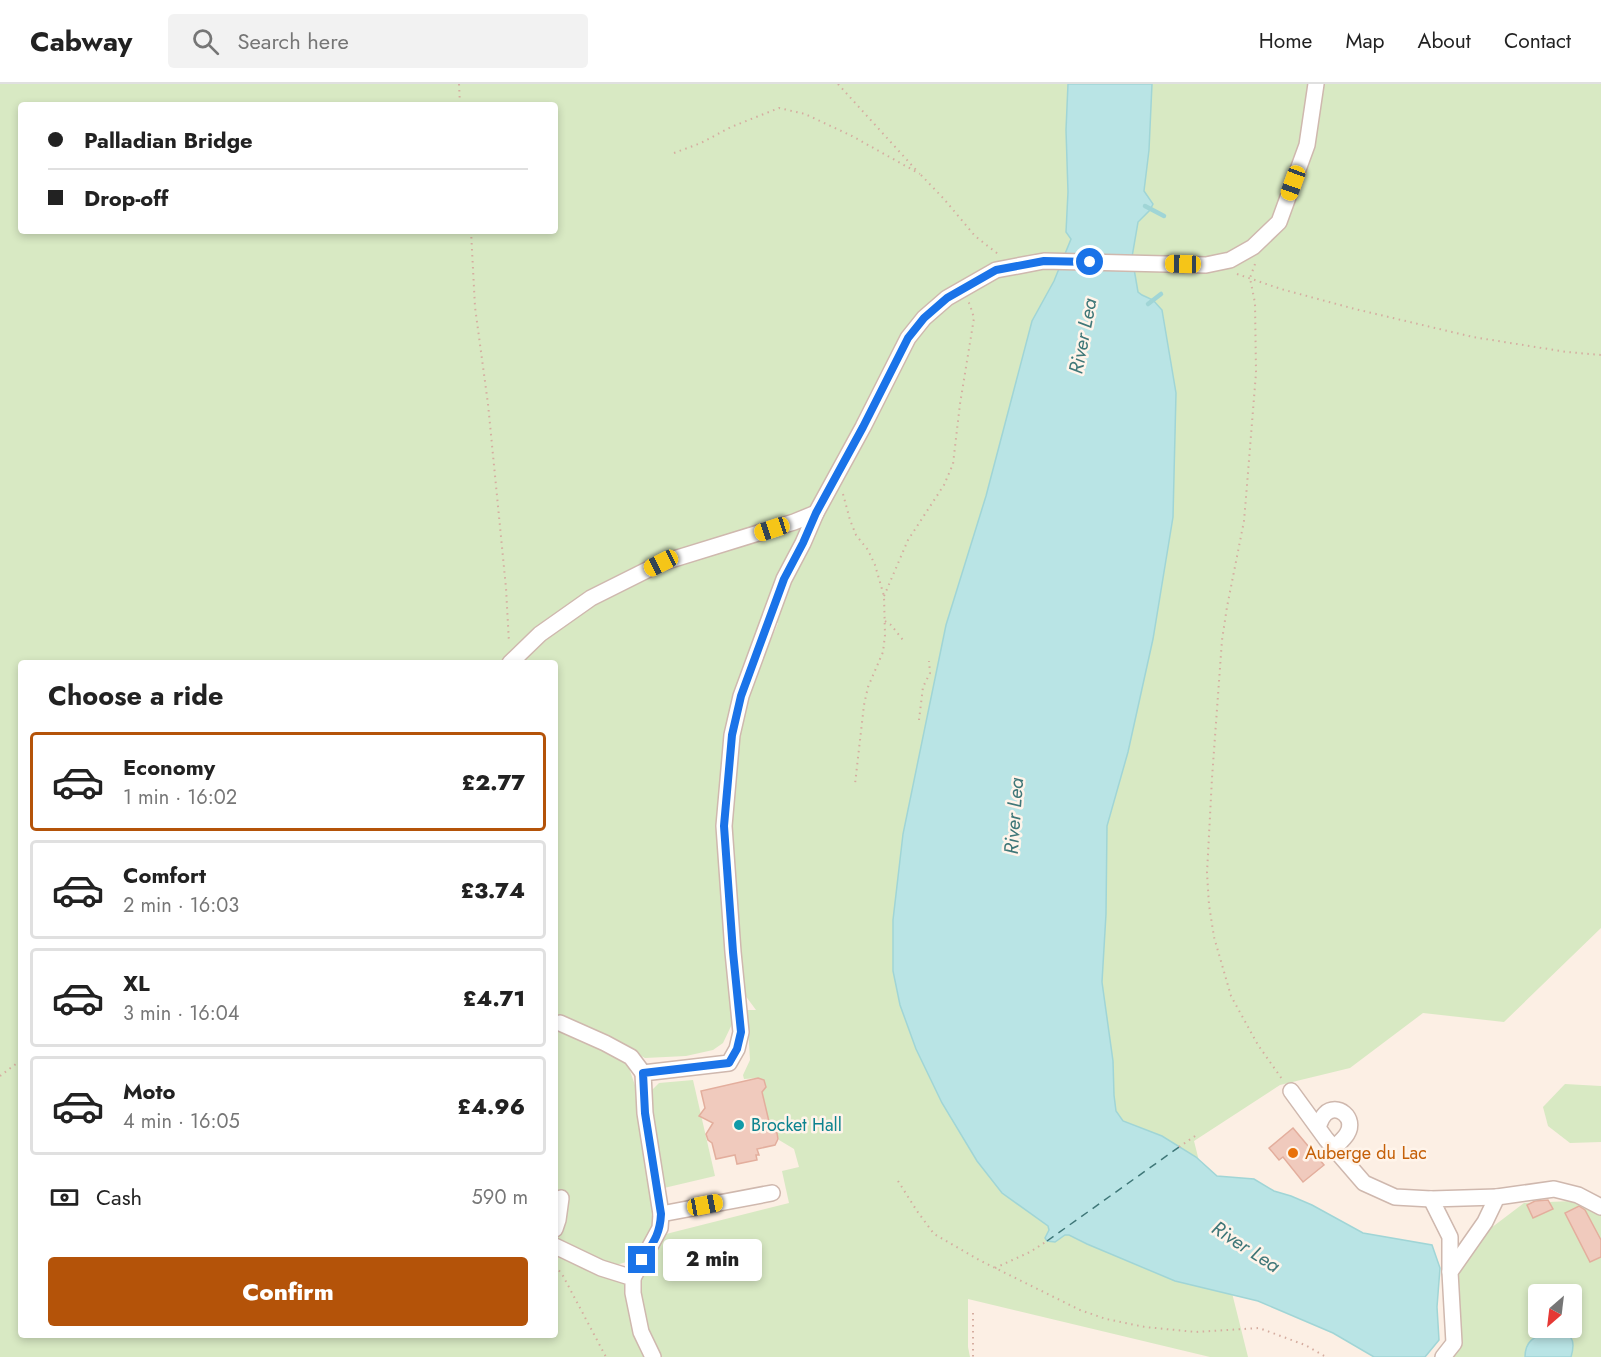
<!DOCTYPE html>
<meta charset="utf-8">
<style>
body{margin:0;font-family:Jost,sans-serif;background:#f2f2f2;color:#222;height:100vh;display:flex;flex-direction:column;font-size:22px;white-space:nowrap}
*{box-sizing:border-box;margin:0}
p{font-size:20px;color:#767676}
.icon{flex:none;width:33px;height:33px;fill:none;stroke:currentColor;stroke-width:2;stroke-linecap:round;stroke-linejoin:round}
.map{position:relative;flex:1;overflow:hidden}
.details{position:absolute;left:18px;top:576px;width:540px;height:678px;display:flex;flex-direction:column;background:#fff;border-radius:6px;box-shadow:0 3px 9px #0003}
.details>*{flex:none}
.banner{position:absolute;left:18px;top:18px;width:540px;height:132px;border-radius:6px;box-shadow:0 3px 9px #0003;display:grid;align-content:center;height:132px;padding:0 30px;background:#fff}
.needle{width:39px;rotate:208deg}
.fabs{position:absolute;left:1528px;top:1200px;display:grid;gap:12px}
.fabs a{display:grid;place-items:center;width:54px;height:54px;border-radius:6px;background:#fff;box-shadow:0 3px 9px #0003;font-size:30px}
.end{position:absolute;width:27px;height:27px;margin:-14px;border:8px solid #1a73e8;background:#fff;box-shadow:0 0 0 3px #fff}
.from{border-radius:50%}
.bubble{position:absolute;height:42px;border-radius:6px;background:#fff;box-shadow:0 3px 9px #0003;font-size:20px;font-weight:800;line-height:42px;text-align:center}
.car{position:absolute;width:18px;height:36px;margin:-18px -9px;border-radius:8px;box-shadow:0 0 4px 2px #0007;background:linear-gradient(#f5c518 24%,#345 0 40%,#f5c518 0 76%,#345 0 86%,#f5c518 0)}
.banner b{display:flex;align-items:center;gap:21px;height:57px;font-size:22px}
.banner b+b{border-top:2px solid #e0e0e0}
.banner i{width:15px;height:15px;background:#222}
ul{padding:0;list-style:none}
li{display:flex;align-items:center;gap:18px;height:99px;margin:0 12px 9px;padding:0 18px;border:3px solid #e0e0e0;border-radius:6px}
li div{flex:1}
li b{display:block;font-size:22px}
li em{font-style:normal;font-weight:800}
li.current{border-color:#b45309}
li>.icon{width:54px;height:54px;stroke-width:1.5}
h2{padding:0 30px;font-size:27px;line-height:72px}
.pay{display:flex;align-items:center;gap:15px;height:66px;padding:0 30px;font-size:22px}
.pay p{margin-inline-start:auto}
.button{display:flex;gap:12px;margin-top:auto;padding:12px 30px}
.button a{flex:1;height:69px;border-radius:6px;background:#b45309;color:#fff;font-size:24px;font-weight:800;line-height:69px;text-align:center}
header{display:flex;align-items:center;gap:36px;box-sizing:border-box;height:84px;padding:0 30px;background:#fff;border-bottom:2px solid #e0e0e0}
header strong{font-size:28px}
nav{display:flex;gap:33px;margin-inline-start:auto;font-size:21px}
.search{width:420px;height:54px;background:#f2f2f2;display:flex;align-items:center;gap:15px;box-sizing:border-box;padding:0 21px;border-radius:6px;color:#767676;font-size:22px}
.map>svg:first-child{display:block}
</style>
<header>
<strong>Cabway</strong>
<div class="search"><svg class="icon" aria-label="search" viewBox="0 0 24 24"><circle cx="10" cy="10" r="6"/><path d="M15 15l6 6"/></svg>Search here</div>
<nav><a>Home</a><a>Map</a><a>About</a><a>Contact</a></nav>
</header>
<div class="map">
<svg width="1601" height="1273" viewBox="0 0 1601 1273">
<rect width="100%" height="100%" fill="#fcefe4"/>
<!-- green -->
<g fill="#d8e9c3" fill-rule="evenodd">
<path d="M0,0H1601V844L1504,938L1423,929L1350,984L1280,1001L1194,1057L1248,1273H1210L968,1215V1263L970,1273H0ZM21,21H555V147H21ZM766,535L778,539L745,617L729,734L742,907L756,926H747L750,976L743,991L744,995L758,994L764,996L766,1003L762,1008L771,1046L777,1049L779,1056L794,1065L799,1083L782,1087L789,1119L666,1150L655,1163L642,1191L613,1182L636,1175L651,1150L656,1135L638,1010L628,981L620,972L628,965L645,974L686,972L713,966L723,959L733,938L719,745L727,646ZM21,579H555V1251H21Z"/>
<path d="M693,996L715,1092L664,1104L649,1020L651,1007L659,999Z"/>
<path d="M1565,1000L1601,1002V1058L1570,1059L1548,1042L1543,1023Z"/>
<path d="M1573,1117L1601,1128V1273H1449L1462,1261L1456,1189L1491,1144L1524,1119ZM1539,1210H1572V1244H1539Z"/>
</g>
<!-- water -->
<g fill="#b9e4e5" stroke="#a0d5d6" stroke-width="1.5">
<path d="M1068,0H1152L1149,66L1144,107L1153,120L1150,126L1138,138L1132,173L1138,208L1142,211L1153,216L1162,226L1176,309L1173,433L1153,555L1128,668L1107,742L1106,830L1102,898L1113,977L1114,1011L1116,1027L1123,1037L1162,1052L1196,1073L1217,1092L1254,1095L1274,1107L1291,1112L1312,1121L1363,1149L1432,1161L1440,1184L1437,1223L1439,1256L1425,1273H1374L1333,1249L1258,1217L1175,1197L1087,1160L1069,1151H1065L1055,1158L1047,1157L1045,1154L1049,1146L1048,1142L1002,1109L977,1077L942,1019L916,965L900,921L893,887V836L903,750L946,541L986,412L1032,237L1054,197L1071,155L1066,148L1068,108L1066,46Z"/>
<path d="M1551,1246C1570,1249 1577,1253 1571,1273H1525C1525,1255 1537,1252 1551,1246Z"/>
</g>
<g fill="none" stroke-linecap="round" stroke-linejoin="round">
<!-- stream -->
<g stroke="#a0d5d6" stroke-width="4.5">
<path d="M1145,122L1164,132"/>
<path d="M1148,220L1161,210"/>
</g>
<!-- ferry -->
<path stroke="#3f7778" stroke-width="1.5" stroke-dasharray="8 6" stroke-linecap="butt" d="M1047,1157L1179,1063"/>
</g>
<!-- building -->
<g fill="#f0cabd" stroke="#e3ae9d" stroke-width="1.5">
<path d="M758,994L764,996L766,1003L762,1008L771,1046L777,1049L778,1055L775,1061L757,1065L759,1071H756L757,1076L737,1080L735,1071L716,1075L712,1059L708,1056L706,1050L713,1039L699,1032L705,1024L701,1007Z"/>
<path d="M1293,1044L1324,1081L1303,1098L1283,1073L1279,1076L1269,1064Z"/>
<path d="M1548,1116L1553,1125L1533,1134L1527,1121L1535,1117Z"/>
<path d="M1579,1122L1585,1126L1601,1156V1173L1590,1178L1565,1129Z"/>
</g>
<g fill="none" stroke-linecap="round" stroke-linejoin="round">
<defs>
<g id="minor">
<path d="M510,579L540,550L591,514L661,479L794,438L816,429"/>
<path d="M560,939L605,959L631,973L643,989"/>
<path d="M1291,1007L1326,1055L1364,1099L1395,1113L1431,1115"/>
<path d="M1318,1043C1320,1039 1321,1034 1325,1030C1337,1018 1357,1034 1347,1050C1344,1055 1338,1060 1334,1064"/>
<path d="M661,1130L772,1109"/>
<path d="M555,1145L558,1136L561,1114"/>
<path d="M555,1162L601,1184L633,1194V1209L641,1248L653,1273"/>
<path d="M1450,1188V1153L1431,1115L1497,1113"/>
<path d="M633,1194L660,1144L661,1130L645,1029L643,989L729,979L737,965L741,948L733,868L724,742L732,651L741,612L784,495L803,459L816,429L863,343L908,254L924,234L947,214L996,186L1044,177L1206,181L1230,176L1253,163L1279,138L1307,61L1316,0"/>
<path d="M1443,1273L1454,1259L1450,1188L1485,1138L1497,1113L1554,1105L1578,1111L1601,1123"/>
</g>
</defs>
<!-- minor casing -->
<use href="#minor" stroke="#cfb8ae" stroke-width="18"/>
<!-- path -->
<g stroke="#d5ada0" stroke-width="2" stroke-dasharray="1.5 4.5" stroke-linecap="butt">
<path d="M459,0L460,21"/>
<path d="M838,0L917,87"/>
<path d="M674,69L701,59L731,43L779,24L805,30L852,52L920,90"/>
<path d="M921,91L944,115L975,152L998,170"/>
<path d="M471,147L475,223L488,320L506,504L509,559"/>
<path d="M1255,180L1250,194L1255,219L1256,289L1247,401L1244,437L1227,523L1222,556L1212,694L1207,789L1209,821L1214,853L1231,912L1258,961L1282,995"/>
<path d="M1237,190L1281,205L1355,225L1473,253L1567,268L1601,271"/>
<path d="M843,410L850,436L856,451L868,466L875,481L884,512L885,551L883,568L868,603L864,621L855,700"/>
<path d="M884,512L908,456L944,401L953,380L960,320L974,234L970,221L968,217"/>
<path d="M885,537L891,541L903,556"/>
<path d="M919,636L923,603L930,589L929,577"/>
<path d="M0,992L21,976"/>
<path d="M1179,1063L1198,1050"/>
<path d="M898,1097L917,1127L934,1150L979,1176L1080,1226L1106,1235L1145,1243L1196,1248L1259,1244L1305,1261L1326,1273"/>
<path d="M555,1182L562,1190L606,1273"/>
<path d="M995,1184L1030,1168L1047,1157"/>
<path d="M973,1229V1273"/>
</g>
<!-- minor -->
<use href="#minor" stroke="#fff" stroke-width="15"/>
</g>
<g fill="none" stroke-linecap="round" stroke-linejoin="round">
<!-- route -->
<path stroke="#1a73e8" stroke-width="8" d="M642,1176C653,1159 660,1151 661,1130L645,1029L643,989L729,979L737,965L741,948L733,868L724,742L732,651L741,612L784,495L803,459L816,429L863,343L908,254L924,234L947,214L996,186L1044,177L1090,178"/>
</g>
<!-- markers -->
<circle fill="#0f9aa8" stroke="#fff4ea" stroke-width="2" cx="739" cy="1041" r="6"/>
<circle fill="#e8710a" stroke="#fff4ea" stroke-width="2" cx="1293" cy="1069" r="6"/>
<g text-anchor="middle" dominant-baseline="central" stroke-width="5" stroke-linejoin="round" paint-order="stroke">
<!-- culture labels -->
<g font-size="18" fill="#0d838f" stroke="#fff4ea" text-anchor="start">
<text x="751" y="1041">Brocket Hall</text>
</g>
<!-- food labels -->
<g font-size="18" fill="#c56008" stroke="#fff4ea" text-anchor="start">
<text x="1305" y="1069">Auberge du Lac</text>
</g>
<!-- water labels -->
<g font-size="20" font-style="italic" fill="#3f7778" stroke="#fff4ea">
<text transform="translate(1083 252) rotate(-79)">River Lea</text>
<text transform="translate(1014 732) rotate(-86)">River Lea</text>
<text transform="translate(1246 1163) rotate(33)">River Lea</text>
</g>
</g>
</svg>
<div class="fabs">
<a><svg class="needle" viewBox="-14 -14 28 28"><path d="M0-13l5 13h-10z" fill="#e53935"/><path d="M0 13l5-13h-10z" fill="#767676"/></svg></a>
</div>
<i class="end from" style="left:1090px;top:178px"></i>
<i class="end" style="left:642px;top:1176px"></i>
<div class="bubble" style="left:663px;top:1155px;width:99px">2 min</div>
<i class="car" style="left:1293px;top:99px;rotate:200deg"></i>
<i class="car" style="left:1183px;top:180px;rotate:271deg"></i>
<i class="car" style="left:772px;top:445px;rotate:252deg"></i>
<i class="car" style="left:661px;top:479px;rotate:243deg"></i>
<i class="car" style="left:705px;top:1121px;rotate:79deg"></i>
<div class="banner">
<b><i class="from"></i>Palladian Bridge</b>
<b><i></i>Drop-off</b>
</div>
<section class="details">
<h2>Choose a ride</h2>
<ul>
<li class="current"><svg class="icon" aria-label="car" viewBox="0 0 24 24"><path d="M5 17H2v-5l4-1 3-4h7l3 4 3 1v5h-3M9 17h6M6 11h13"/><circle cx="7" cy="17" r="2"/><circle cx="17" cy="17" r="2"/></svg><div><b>Economy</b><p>1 min · 16:02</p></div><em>£2.77</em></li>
<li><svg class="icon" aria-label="car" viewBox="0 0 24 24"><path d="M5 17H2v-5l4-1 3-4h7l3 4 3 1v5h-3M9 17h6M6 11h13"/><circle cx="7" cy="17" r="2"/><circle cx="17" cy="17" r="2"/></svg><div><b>Comfort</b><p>2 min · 16:03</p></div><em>£3.74</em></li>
<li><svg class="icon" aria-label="car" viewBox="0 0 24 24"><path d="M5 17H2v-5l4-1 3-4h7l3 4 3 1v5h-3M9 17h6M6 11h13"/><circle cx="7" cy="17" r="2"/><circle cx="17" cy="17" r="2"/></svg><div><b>XL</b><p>3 min · 16:04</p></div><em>£4.71</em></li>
<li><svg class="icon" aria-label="car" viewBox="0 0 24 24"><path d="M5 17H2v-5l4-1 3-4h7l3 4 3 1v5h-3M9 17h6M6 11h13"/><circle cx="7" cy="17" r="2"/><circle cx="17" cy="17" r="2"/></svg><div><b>Moto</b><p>4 min · 16:05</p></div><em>£4.96</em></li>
</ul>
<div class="pay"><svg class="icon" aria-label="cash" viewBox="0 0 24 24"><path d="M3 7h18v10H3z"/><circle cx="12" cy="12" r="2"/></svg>Cash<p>590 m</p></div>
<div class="button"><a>Confirm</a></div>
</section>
</div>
